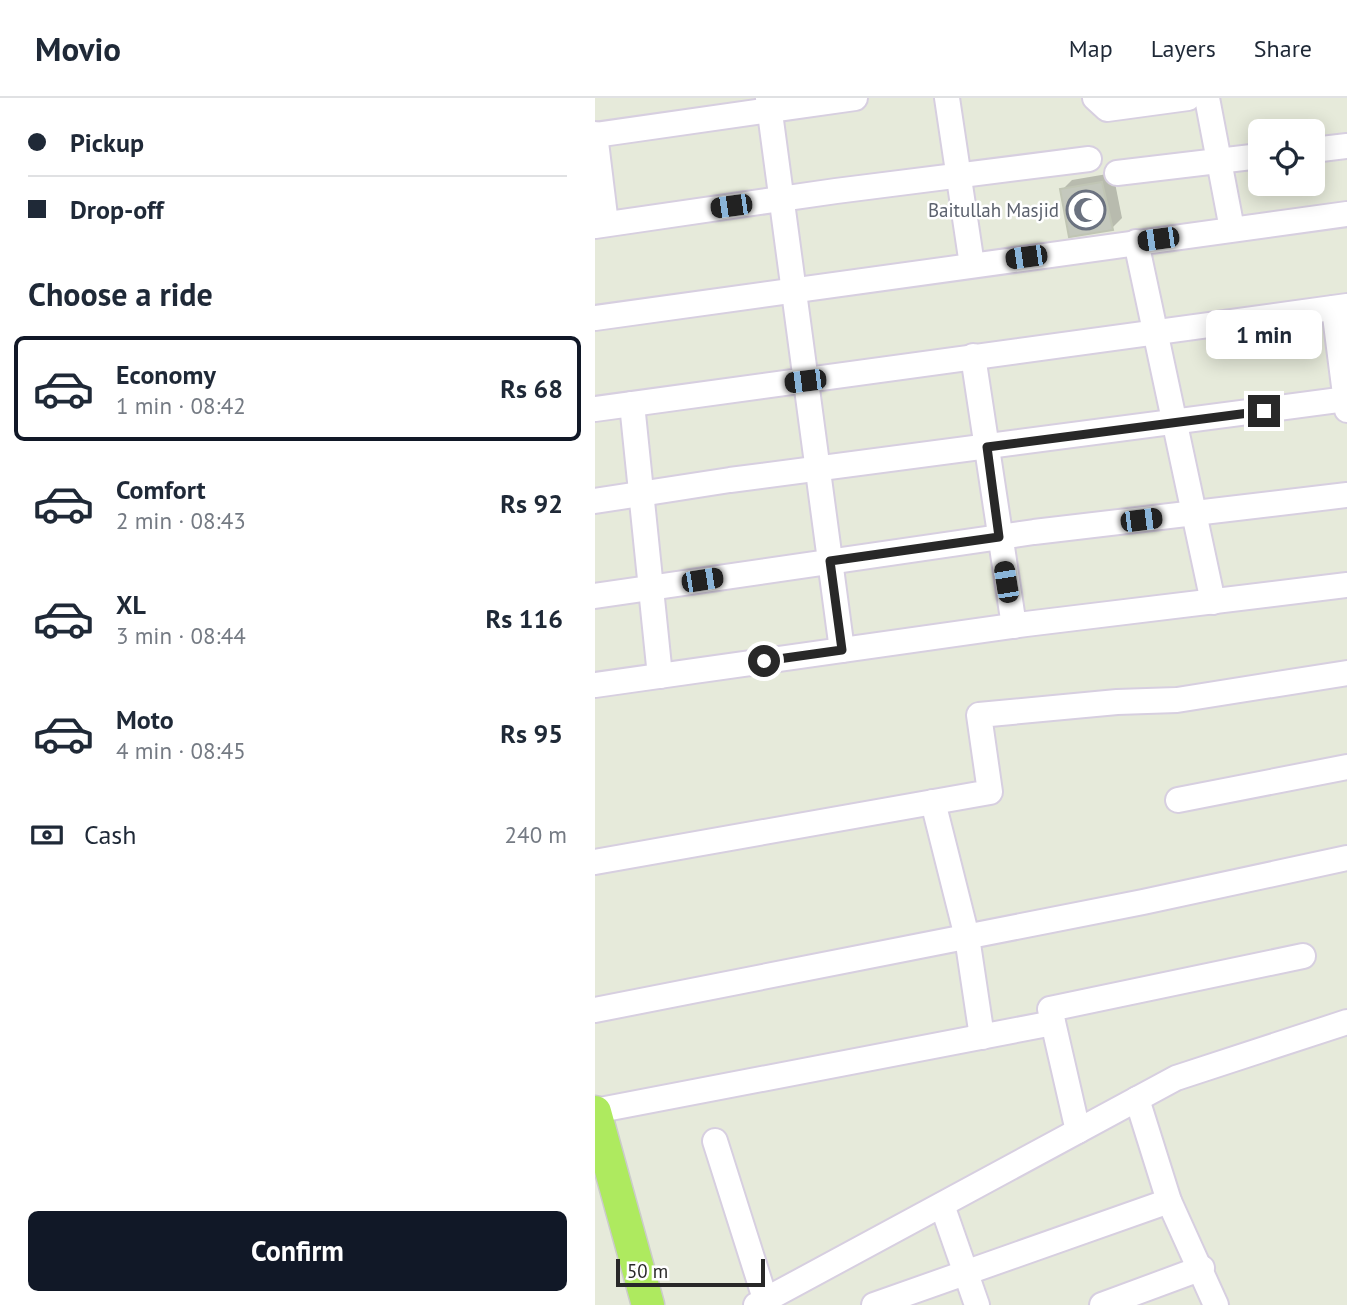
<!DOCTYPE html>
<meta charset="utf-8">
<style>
body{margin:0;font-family:"PT Sans",sans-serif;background:#f2f2f3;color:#1f2937;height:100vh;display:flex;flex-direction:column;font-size:26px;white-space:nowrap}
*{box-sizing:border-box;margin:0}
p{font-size:23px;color:#747a83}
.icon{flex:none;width:38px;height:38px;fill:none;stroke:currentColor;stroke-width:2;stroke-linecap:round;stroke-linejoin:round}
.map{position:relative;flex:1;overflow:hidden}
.side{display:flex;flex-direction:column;background:#fff;width:595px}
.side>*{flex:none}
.top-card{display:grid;align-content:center;height:154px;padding:0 28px;background:#fff}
.controls{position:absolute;left:653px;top:21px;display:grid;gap:14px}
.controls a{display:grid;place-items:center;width:77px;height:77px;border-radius:10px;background:#fff;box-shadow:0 4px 18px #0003;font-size:35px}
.scale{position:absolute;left:21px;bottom:18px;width:149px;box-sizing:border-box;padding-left:7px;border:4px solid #282828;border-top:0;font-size:19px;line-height:24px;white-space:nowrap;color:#282828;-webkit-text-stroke:5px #fff;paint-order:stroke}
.end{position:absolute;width:32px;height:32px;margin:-16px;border:9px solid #282828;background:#fff;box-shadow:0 0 0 4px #fff}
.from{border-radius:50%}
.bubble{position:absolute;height:49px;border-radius:10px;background:#fff;box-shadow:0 4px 18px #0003;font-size:23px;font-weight:700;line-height:49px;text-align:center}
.car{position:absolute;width:21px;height:42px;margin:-21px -10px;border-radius:9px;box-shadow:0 0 5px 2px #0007;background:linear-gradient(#222 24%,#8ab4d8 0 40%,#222 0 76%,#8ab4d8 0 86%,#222 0)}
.top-card b{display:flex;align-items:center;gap:24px;height:66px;font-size:26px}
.top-card b+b{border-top:2px solid #e0e1e3}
.top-card i{width:18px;height:18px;background:#1f2937}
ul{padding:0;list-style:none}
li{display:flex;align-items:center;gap:21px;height:105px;margin:0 14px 10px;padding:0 14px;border:4px solid transparent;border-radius:10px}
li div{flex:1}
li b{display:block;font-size:26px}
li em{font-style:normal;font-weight:700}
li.current{border-color:#111827}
li>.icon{width:63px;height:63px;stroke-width:1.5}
h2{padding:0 28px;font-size:32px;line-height:84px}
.pay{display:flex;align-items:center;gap:18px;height:77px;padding:0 28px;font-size:26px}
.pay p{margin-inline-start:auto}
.action{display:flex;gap:14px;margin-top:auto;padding:14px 28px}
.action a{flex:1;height:80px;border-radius:10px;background:#111827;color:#fff;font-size:28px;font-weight:700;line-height:80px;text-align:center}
header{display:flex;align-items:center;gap:42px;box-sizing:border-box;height:98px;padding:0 35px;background:#fff;border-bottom:2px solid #e0e1e3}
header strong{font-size:33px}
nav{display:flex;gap:38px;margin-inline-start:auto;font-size:24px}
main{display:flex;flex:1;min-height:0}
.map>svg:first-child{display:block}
</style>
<header>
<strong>Movio</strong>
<nav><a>Map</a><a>Layers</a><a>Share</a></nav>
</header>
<main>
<section class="side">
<div class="top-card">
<b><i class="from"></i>Pickup</b>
<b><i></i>Drop-off</b>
</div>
<h2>Choose a ride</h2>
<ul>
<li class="current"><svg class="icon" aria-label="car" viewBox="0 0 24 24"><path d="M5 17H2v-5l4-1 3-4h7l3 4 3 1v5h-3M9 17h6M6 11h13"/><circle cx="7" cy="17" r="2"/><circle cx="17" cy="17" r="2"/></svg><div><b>Economy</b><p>1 min · 08:42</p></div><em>Rs 68</em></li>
<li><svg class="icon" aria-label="car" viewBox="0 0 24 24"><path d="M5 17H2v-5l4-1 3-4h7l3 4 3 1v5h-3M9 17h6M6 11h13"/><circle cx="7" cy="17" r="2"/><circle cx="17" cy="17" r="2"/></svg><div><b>Comfort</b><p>2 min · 08:43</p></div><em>Rs 92</em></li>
<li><svg class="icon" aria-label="car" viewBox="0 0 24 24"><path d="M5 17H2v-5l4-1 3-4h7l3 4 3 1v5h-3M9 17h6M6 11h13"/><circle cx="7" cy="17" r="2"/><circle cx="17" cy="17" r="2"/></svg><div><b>XL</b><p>3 min · 08:44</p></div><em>Rs 116</em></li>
<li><svg class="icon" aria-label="car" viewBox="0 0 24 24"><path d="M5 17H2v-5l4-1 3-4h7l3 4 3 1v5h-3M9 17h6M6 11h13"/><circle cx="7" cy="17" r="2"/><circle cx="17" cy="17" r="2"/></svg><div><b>Moto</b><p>4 min · 08:45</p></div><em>Rs 95</em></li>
</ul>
<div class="pay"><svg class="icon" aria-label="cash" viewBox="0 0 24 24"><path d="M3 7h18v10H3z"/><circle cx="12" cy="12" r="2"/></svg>Cash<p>240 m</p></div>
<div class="action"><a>Confirm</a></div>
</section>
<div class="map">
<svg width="752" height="1207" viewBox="0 0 752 1207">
<rect width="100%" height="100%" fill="#e6eada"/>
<!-- shadow -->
<path fill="#0003" d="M518,75L527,120L517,130L467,92L477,82Z"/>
<!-- building -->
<path fill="#c4c8bd" stroke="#c0c5b4" stroke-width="2" d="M507,84L518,132L474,139L465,91Z"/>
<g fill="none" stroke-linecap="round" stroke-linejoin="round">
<defs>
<g id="minor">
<path d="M173,0L247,552"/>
<path d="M352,0L377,167"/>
<path d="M500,0L512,11L593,0"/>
<path d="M612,0L637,131"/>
<path d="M0,36L11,126"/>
<path d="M0,37L260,0"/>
<path d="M718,52L752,48"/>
<path d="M522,75L665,58"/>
<path d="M0,128L241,93L494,61"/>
<path d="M541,144L618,504"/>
<path d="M739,210L752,312"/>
<path d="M0,220L752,116"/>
<path d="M378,258L419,528"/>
<path d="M37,306L65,578"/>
<path d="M0,311L752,208"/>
<path d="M0,403L135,382L752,301"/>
<path d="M0,498L439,434L752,397"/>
<path d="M0,587L431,526L752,487"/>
<path d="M583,702L752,669"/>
<path d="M338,704L372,839L387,939"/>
<path d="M0,764L395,694L384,617L522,604L582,602L752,575"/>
<path d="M0,912L548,804L752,760"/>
<path d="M542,1001L574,1103L621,1207"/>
<path d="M0,1013L458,925"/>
<path d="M483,1033L455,911L708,858"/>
<path d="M120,1043L172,1207"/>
<path d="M347,1107L382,1207"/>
<path d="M161,1207L581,980L752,924"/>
<path d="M279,1207L574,1103"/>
<path d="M507,1207L607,1170"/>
</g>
<path id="major" d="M0,1014L53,1207"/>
</defs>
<!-- minor casing -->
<use href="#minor" stroke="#d7cfe0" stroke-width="28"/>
<!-- major casing -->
<use href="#major" stroke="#cbcbcb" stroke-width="35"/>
<!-- minor -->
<use href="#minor" stroke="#fff" stroke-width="24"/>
<!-- major -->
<use href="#major" stroke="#aeea5f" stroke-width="32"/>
</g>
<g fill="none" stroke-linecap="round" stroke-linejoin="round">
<!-- route -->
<path stroke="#282828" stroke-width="9" d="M169,563L247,552L235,463L404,439L392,349L669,313"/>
</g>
<!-- icons -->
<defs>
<symbol id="mosque-ring" viewBox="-11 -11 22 22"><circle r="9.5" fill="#fff" stroke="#6b7280" stroke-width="1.5"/><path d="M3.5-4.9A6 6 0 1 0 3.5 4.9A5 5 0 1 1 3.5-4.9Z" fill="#6b7280"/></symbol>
</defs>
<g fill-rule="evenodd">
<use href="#mosque-ring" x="469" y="90" width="44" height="44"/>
</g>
<g text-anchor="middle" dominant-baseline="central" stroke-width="5" stroke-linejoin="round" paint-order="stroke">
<!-- worship labels -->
<g font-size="19" fill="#5b616d" stroke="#fff" text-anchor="end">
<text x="464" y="112">Baitullah Masjid</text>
</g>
</g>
</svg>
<div class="controls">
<a><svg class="icon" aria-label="locate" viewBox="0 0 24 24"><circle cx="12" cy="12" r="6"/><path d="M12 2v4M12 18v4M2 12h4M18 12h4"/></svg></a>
</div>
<div class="scale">50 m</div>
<i class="end from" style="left:169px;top:563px"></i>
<i class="end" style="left:669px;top:313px"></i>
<div class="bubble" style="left:611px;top:212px;width:116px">1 min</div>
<i class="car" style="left:136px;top:108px;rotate:262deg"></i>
<i class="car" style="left:563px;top:141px;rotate:262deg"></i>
<i class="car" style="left:431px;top:159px;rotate:262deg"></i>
<i class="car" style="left:210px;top:283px;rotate:263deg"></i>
<i class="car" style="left:546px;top:422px;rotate:83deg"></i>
<i class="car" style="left:107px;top:482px;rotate:81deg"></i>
<i class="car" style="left:411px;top:484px;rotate:351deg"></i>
</div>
</main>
